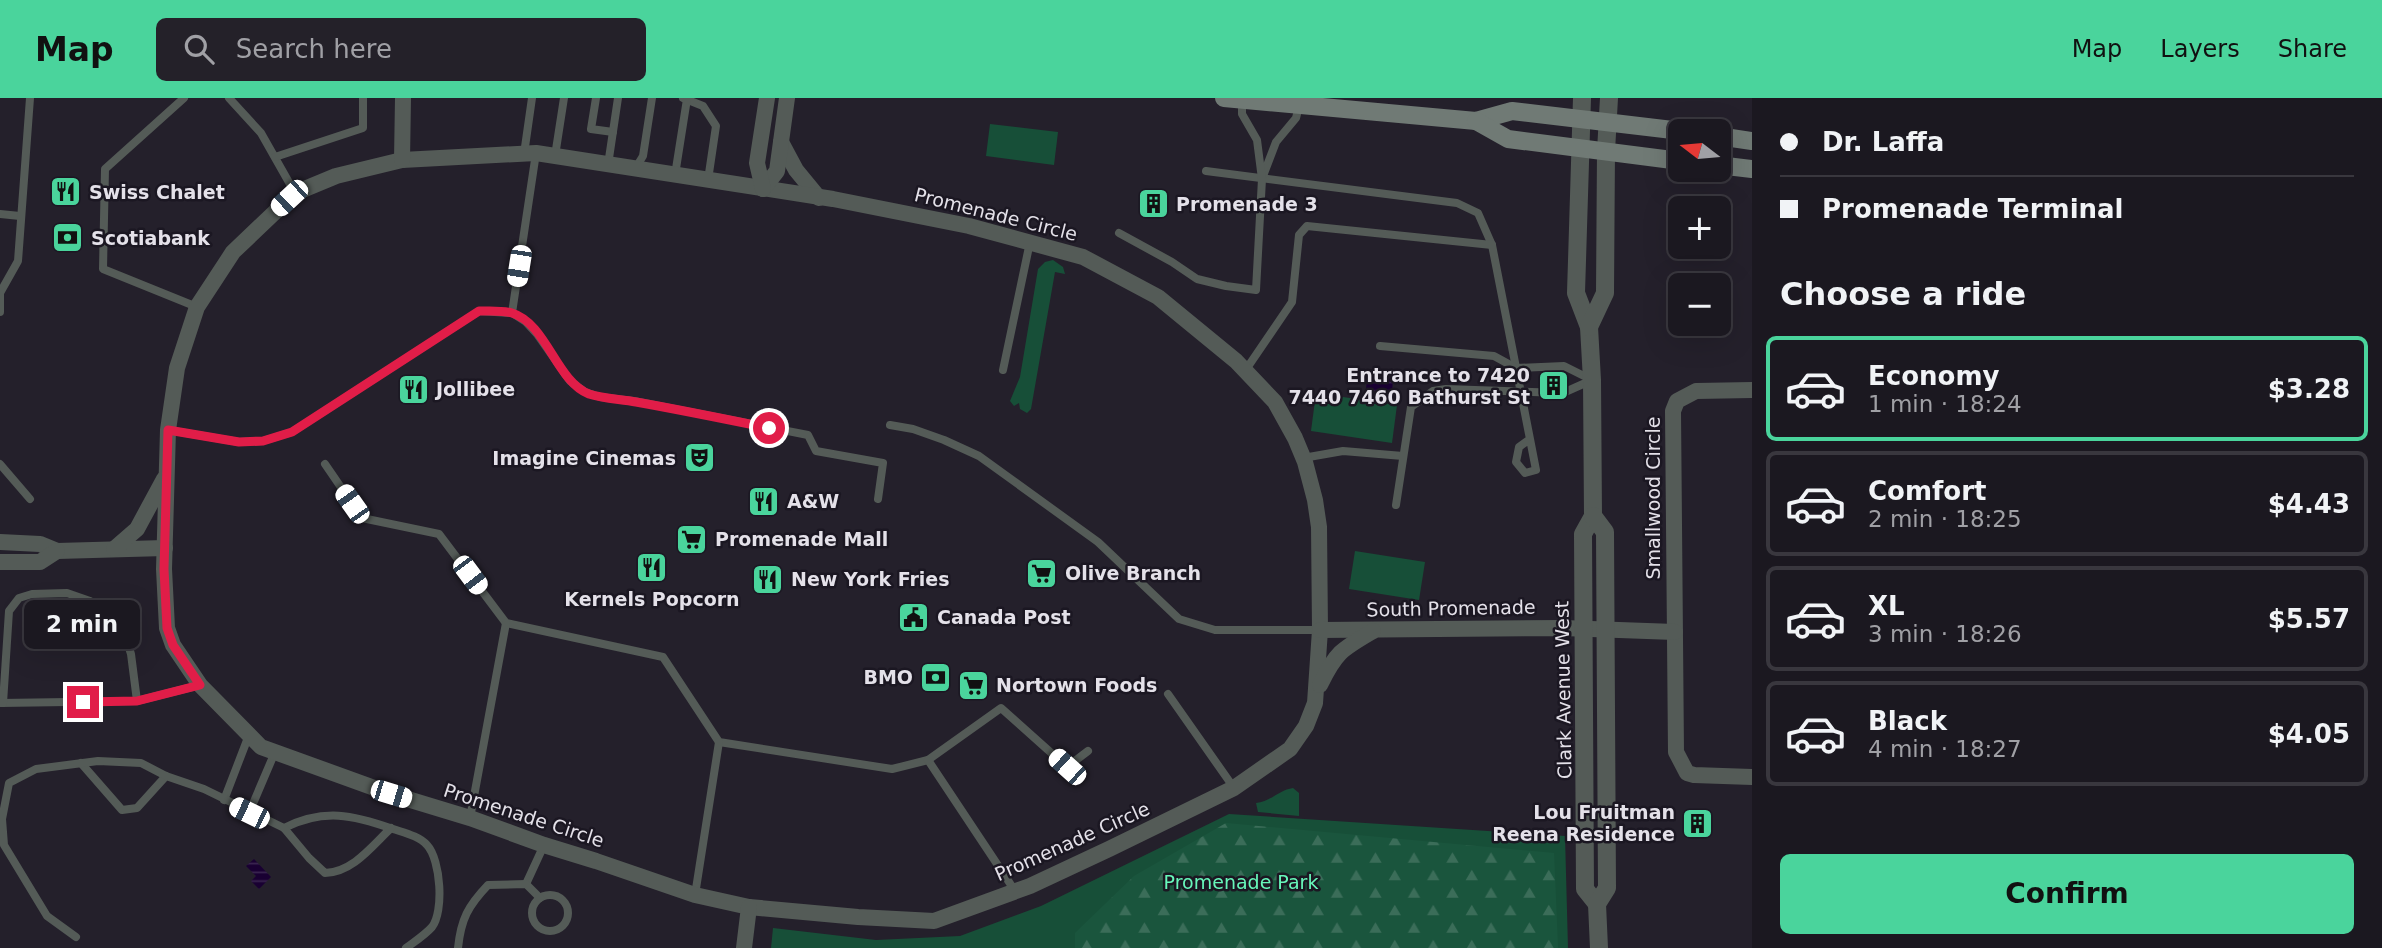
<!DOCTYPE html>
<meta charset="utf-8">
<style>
body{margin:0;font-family:"DejaVu Sans",sans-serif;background:#242129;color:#f1f3f6;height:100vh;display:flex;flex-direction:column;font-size:26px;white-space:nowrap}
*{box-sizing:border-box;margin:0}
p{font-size:23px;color:#a0a0a5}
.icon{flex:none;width:38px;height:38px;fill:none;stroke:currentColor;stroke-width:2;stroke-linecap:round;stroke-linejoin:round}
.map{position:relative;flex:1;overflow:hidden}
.details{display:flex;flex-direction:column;background:#1b1820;width:630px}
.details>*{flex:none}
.hud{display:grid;align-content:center;height:154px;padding:0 28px;background:#1b1820}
.needle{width:46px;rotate:286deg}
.fabs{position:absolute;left:1668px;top:21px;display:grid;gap:14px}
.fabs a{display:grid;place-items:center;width:63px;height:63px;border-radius:10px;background:#1b1820;box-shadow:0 7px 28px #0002,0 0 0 2px #39373e;font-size:35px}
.end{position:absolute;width:32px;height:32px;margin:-16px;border:9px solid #e11d48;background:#fff;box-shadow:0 0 0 4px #fff}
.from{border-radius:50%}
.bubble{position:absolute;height:49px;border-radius:10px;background:#1b1820;box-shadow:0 7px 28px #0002,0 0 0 2px #39373e;font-size:23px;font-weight:600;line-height:49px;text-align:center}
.car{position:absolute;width:21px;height:42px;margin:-21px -10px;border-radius:9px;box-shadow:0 0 5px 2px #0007;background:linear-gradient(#fff 24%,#345 0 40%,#fff 0 76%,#345 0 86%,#fff 0)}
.hud b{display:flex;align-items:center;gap:24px;height:66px;font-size:26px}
.hud b+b{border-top:2px solid #39373e}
.hud i{width:18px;height:18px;background:#f1f3f6}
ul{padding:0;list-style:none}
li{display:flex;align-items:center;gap:21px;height:105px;margin:0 14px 10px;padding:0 14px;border:4px solid #39373e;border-radius:10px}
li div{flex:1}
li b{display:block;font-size:26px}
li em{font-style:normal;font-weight:600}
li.active{border-color:#4ad49c}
li>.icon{width:63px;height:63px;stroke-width:1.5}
h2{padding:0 28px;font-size:32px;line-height:84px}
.primary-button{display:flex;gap:14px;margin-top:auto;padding:14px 28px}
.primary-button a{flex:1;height:80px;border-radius:10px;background:#4ad49c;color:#111;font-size:28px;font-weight:600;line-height:80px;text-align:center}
header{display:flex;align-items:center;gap:42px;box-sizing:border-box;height:98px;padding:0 35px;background:#4ad49c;color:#111}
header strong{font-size:33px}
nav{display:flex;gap:38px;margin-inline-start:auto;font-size:24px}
.search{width:490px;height:63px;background:#242129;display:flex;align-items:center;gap:18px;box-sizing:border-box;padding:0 24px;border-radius:10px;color:#a0a0a5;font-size:26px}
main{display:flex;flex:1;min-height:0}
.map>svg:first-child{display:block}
</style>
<header>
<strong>Map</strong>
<div class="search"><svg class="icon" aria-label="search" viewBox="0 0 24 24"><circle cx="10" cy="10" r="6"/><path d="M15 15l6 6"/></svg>Search here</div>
<nav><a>Map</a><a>Layers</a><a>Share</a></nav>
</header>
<main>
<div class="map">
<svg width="1752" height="850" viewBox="0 0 1752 850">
<defs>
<pattern id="forest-firs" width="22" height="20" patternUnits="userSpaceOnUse" patternTransform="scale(1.75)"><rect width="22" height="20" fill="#1a553d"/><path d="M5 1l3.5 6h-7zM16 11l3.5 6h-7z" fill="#3b6d59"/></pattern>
<pattern id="water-rules" width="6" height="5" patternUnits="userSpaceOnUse" patternTransform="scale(1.75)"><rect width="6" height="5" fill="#190032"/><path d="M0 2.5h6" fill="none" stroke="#3a2550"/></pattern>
</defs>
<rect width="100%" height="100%" fill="#24202b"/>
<!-- green -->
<g fill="#174f38">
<path d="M990,26L1058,34L1054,67L986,58Z"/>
<path d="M1053,162L1063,169L1065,176L1055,174L1031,311L1027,315L1020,311L1019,305L1014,308L1010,303L1020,279L1038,171L1045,164Z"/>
<path d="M1316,295L1397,307L1392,345L1311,333Z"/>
<path d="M1355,453L1425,464L1419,502L1349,491Z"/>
<path d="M1293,690L1299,695V718L1258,714L1256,705C1270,704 1279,692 1293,690Z"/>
<path d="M1229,716L1565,738L1568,850H771L773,830L876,842L960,838L1041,808Z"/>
</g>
<!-- forest -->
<path fill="url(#forest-firs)" d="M1226,725L1554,755L1558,850H1075V835L1134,778Z"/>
<!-- water -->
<g fill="url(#water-rules)">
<path d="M1367,279L1393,281L1392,295L1366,292Z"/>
<path d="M254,761L271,779L259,791L251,783L256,778L246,768Z"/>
</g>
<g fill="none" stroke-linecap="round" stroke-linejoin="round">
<!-- service -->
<g stroke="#545b57" stroke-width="8">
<path d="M184,0L105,71L103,171L197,209"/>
<path d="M229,0L261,35L295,95"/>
<path d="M596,0L591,31L613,34"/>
<path d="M683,0L703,8L716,28L708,82"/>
<path d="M524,56L532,0"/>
<path d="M555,58L564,0"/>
<path d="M275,59L363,30V0"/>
<path d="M608,67L618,0"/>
<path d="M635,71L643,58L652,0"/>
<path d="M1206,73L1457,105L1478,115L1492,147L1530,341L1519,349L1516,364L1525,375L1536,372L1530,341"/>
<path d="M675,77L687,1"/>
<path d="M1263,78L1276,44L1296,20L1299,8"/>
<path d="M0,116L20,118"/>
<path d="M1119,135L1172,164L1197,181L1226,188L1256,192L1262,81L1257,42L1242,16V2"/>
<path d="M0,214V195L18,163L30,0"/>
<path d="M512,215L536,55"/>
<path d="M1380,248L1494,258L1516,270L1564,268L1592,282"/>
<path d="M1003,272L1030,144"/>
<path d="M1245,273L1292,204L1299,137L1307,128L1492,147"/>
<path d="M890,327L913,331L944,342L979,358L1098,444L1179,521L1215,532H1320"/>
<path d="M168,332L239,344L263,343L292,334L479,213L512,215L526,224L537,236L570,283L585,294L600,299L634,303L808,337L816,353L883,365L878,401"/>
<path d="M1303,360L1343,353L1403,358"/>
<path d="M0,366L30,401"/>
<path d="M325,366L362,420L439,436L506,525L663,559L719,644L892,671L928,662L1015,793"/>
<path d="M1396,407L1411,309L1433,293L1446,291L1563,295L1592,282"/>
<path d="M1168,596L1234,690"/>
<path d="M0,605L137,603L200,587"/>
<path d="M3,605L9,513L19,500L32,496L67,495L90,503L123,532L131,556L137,603"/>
<path d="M928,662L1001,610L1067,669L1088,653"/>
<path d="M81,665L122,712L137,710L166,678"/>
<path d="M224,702L249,637"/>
<path d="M249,715L275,654"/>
<path d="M470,720L506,525"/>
<path d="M284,730C324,710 353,717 393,731C405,735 419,738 427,747C441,762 444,814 432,829C425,837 414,844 406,850"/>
<path d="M526,786L544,747"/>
<path d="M695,797L719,644"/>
<circle cx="550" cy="815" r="18"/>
<path d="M76,839L47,818L4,747L2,721L9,685L36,671L98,663L141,665L166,678L204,691L284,730L309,760L325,775C353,774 372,748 391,730"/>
<path d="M458,850C461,821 468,808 488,787L526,786L540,800"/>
</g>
<!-- minor -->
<g stroke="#545b57" stroke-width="16">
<path d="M781,44L796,72L819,100"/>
<path d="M536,55L833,101L969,128L1083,159L1158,199L1236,263L1275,304L1295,340L1305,364L1315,402L1319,429L1320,532L1315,605L1306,628L1290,651L1234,690L1109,751L1030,788L934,823L858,819L749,809L695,797L596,763L544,747L470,720L391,696L261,649L200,587L173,547L167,530L164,471L168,332L177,270L197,209L233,154L295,95L336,78L402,62Z"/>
<path d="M402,62L403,0"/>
<path d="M763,91L777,73L787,0"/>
<path d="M763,91L757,65L767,0"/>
<path d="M1752,292L1696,293L1677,303L1673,313L1676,654L1687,675L1694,677L1752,679"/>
<path d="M0,444L40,446L57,453L165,450"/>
<path d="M114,451L137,431L164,381"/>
<path d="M0,464H40L57,453"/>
<path d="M1320,532L1563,530L1675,534"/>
<path d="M1320,587C1336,554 1342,551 1373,533"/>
<path d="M744,850L749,809"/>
</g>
<!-- tertiary -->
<g stroke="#545b57" stroke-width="18">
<path d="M1582,0L1576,195L1589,229L1592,282L1593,418L1583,436L1585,791L1597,806"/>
<path d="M1589,229L1605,195L1606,53L1609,0"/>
<path d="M1593,418L1605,434L1607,790L1597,806L1599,850"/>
</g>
<!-- secondary -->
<g stroke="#707a75" stroke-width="18">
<path d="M1224,0L1476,23L1512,13L1681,33"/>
<path d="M1476,23L1508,41L1680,63"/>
<path d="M1718,38L1752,43"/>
<path d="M1718,67L1752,71"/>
</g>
</g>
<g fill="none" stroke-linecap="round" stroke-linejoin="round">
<!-- route -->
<path stroke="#e11d48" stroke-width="9" d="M83,604L137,603L200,587L173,547L167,530L164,471L168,332L239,344L263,343L292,334L479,213C489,213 502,212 512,215C547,226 556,283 589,296C604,301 620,301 636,304C681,312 725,321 769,330"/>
</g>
<!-- icons -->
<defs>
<symbol id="restaurant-square" viewBox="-11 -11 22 22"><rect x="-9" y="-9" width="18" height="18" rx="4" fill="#4ad49c" stroke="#1b1722"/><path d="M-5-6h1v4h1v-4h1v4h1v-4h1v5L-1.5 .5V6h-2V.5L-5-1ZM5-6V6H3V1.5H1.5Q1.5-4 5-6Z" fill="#111"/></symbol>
<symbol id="building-square" viewBox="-11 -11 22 22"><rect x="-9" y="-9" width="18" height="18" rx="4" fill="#4ad49c" stroke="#1b1722"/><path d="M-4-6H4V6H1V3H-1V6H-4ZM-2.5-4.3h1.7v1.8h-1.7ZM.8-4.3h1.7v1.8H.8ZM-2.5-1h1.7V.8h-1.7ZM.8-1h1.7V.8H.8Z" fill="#111"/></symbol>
<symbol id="bank-square" viewBox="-11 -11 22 22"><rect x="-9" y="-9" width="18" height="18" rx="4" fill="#4ad49c" stroke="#1b1722"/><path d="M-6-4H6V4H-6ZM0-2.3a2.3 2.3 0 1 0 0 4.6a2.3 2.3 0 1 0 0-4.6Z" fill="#111"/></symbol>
<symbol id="theatre-square" viewBox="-11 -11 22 22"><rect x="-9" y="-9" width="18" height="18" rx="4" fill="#4ad49c" stroke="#1b1722"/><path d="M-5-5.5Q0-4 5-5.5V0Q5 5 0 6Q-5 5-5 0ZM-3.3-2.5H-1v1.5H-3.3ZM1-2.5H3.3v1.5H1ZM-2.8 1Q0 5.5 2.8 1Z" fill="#111"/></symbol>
<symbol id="supermarket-square" viewBox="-11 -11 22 22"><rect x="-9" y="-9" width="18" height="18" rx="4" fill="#4ad49c" stroke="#1b1722"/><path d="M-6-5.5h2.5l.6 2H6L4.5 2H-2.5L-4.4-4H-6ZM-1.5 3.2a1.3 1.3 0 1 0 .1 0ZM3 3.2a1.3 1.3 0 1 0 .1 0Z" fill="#111"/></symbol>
<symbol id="civic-square" viewBox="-11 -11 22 22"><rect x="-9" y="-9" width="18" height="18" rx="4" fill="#4ad49c" stroke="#1b1722"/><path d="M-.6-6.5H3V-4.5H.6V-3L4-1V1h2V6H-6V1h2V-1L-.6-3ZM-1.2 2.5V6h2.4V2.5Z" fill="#111"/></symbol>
</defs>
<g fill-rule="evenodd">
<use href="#restaurant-square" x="48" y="76" width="35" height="35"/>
<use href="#building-square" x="1136" y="88" width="35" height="35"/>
<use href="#bank-square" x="50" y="122" width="35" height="35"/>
<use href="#building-square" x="1536" y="270" width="35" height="35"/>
<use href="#restaurant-square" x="396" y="274" width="35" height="35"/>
<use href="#theatre-square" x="682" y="342" width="35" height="35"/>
<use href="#restaurant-square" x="746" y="386" width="35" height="35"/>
<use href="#supermarket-square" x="674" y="424" width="35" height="35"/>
<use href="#restaurant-square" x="634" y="452" width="35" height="35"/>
<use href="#supermarket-square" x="1024" y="458" width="35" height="35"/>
<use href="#restaurant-square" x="750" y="464" width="35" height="35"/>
<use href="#civic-square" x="896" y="502" width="35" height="35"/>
<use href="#bank-square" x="918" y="562" width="35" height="35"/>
<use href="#supermarket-square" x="956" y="570" width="35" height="35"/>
<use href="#building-square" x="1680" y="708" width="35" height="35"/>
</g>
<g text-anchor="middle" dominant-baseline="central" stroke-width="5" stroke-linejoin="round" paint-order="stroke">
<!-- poi labels -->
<g font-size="19" font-weight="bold" fill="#e4e1e9" stroke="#1b1722" text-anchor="start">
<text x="89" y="94">Swiss Chalet</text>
<text x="1176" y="106">Promenade 3</text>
<text x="91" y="140">Scotiabank</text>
<text x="1530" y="277" text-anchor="end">Entrance to 7420<tspan x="1530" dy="22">7440 7460 Bathurst St</tspan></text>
<text x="436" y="291">Jollibee</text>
<text x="676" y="360" text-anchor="end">Imagine Cinemas</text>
<text x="787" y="403">A&amp;W</text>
<text x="715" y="441">Promenade Mall</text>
<text x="1065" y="475">Olive Branch</text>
<text x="791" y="481">New York Fries</text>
<text x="652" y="501" text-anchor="middle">Kernels Popcorn</text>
<text x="937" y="519">Canada Post</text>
<text x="913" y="579" text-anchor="end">BMO</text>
<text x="996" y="587">Nortown Foods</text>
<text x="1675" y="714" text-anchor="end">Lou Fruitman<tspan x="1675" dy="22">Reena Residence</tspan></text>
</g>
<!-- street labels -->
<g font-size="19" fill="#e4e1e9" stroke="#1b1722">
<text transform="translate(996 116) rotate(14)">Promenade Circle</text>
<text transform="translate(1653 400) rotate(-90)">Smallwood Circle</text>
<text transform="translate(1451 510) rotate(-1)">South Promenade</text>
<text transform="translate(1563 592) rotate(-91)">Clark Avenue West</text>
<text transform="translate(524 717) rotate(18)">Promenade Circle</text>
<text transform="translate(1072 743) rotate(-24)">Promenade Circle</text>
</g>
<!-- park labels -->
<g font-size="19" fill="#67f7ba" stroke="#1b1722">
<text x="1241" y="784">Promenade Park</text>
</g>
</g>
</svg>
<div class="fabs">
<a><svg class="needle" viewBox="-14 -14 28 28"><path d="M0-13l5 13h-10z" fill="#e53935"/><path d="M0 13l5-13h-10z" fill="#a0a0a5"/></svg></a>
<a>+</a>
<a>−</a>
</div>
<i class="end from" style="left:769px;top:330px"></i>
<i class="end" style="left:83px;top:604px"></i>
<div class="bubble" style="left:24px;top:502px;width:116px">2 min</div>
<i class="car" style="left:289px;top:100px;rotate:227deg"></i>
<i class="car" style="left:519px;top:168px;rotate:189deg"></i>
<i class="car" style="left:352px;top:406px;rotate:325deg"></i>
<i class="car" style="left:470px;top:477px;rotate:143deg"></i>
<i class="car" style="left:1067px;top:669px;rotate:312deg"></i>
<i class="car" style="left:391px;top:696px;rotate:107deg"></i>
<i class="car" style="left:249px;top:715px;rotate:296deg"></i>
</div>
<section class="details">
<div class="hud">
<b><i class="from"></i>Dr. Laffa</b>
<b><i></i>Promenade Terminal</b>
</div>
<h2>Choose a ride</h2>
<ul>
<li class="active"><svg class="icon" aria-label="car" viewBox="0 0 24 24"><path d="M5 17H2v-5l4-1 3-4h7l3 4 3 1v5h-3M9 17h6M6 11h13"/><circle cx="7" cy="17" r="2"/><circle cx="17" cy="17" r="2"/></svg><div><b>Economy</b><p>1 min · 18:24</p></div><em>$3.28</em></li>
<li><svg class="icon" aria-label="car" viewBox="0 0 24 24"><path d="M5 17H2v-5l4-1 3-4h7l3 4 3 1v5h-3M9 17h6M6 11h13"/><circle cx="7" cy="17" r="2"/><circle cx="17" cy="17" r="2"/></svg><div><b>Comfort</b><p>2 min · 18:25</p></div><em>$4.43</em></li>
<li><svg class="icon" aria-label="car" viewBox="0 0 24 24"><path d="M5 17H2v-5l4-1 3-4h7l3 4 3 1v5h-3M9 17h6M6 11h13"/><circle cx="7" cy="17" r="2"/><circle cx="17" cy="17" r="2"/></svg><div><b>XL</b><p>3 min · 18:26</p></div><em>$5.57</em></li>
<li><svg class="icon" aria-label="car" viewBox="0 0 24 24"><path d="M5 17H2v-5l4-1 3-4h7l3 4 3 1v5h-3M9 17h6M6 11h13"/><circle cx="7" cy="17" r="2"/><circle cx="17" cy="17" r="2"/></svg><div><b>Black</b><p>4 min · 18:27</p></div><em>$4.05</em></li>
</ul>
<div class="primary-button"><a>Confirm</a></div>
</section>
</main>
